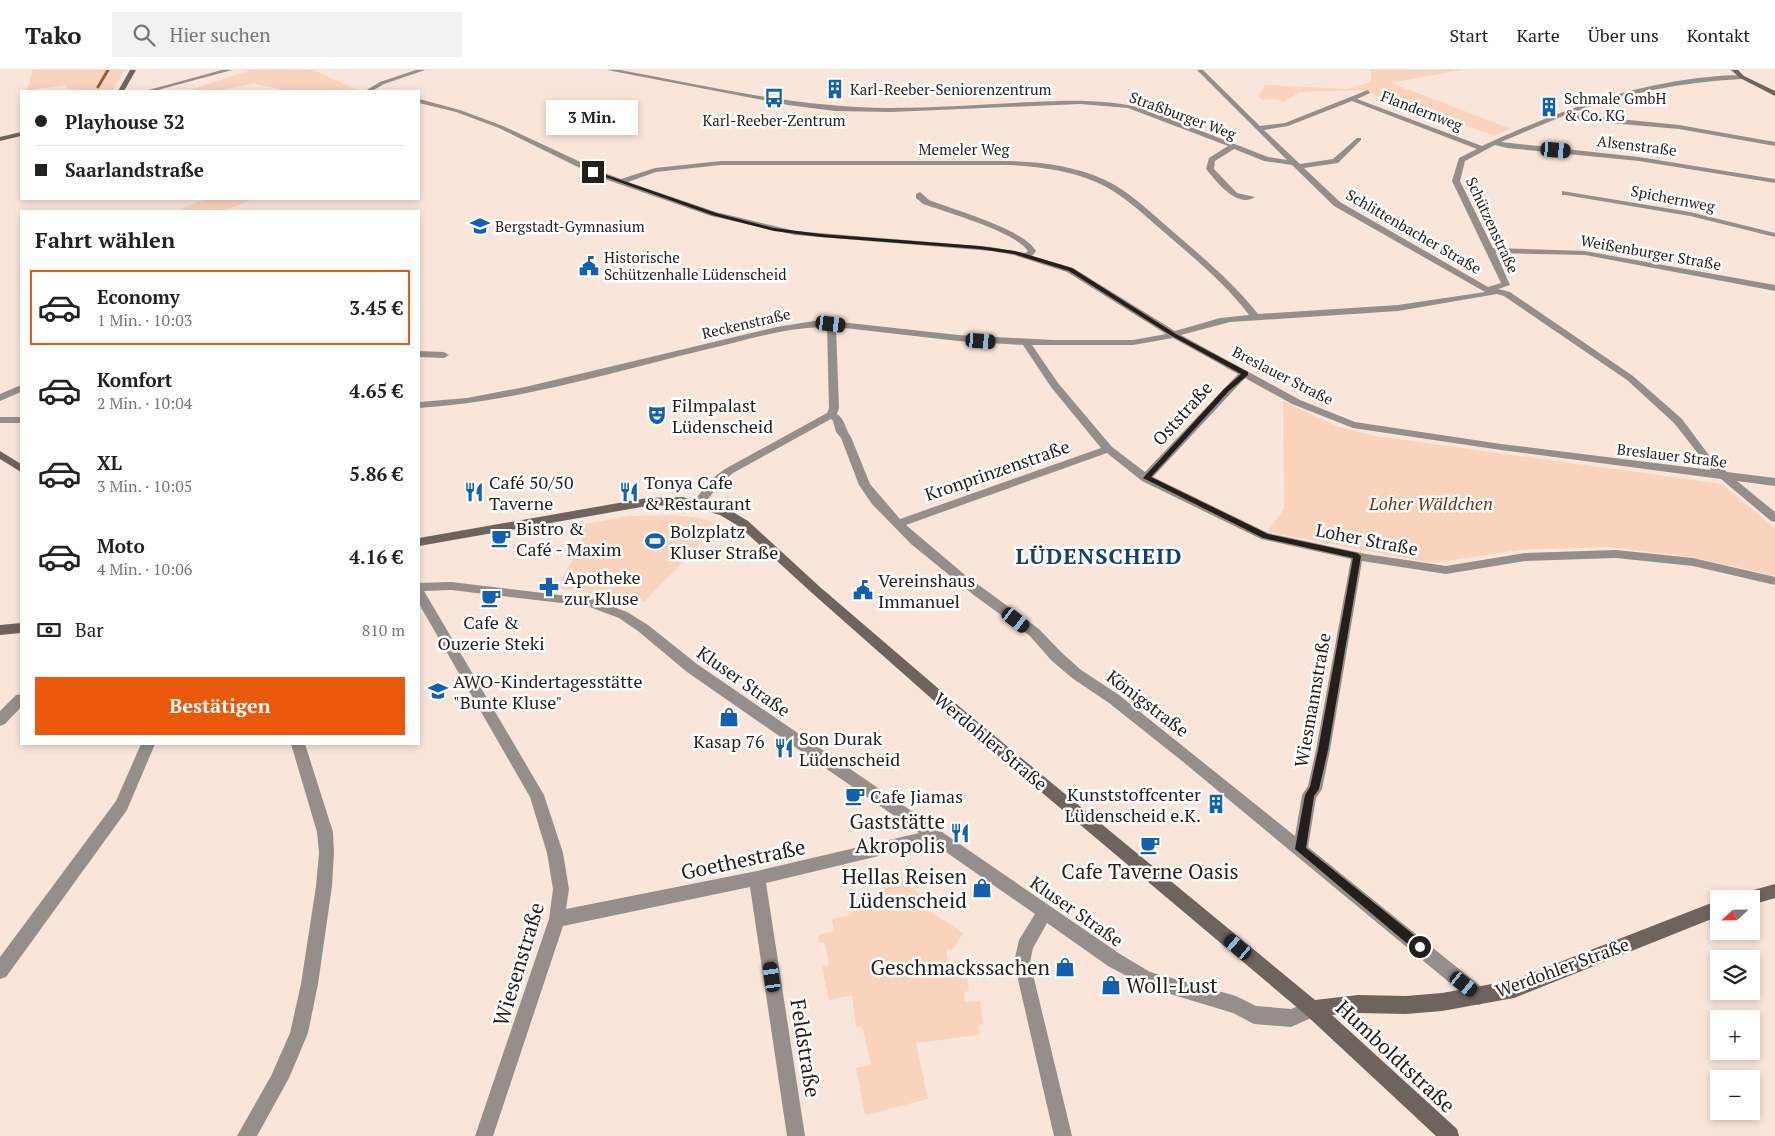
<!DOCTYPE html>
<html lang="de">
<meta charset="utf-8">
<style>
body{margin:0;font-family:"PT Serif",serif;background:#f2f2f2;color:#222;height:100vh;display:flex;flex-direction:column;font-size:19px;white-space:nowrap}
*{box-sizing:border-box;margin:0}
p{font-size:16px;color:#767676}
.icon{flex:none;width:28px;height:28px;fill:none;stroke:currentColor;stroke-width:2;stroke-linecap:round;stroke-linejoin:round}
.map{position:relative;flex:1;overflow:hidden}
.panel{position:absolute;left:20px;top:140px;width:400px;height:535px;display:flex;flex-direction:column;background:#fff;border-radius:0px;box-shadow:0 2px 8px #0003}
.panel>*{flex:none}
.guide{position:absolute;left:20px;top:20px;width:400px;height:110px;border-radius:0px;box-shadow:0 2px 8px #0003;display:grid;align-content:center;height:110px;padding:0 15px;background:#fff}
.needle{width:32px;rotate:248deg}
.buttons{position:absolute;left:1710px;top:820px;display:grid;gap:10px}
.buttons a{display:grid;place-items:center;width:50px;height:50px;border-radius:0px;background:#fff;box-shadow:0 2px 8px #0003;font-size:25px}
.end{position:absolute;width:22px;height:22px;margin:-11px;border:6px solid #251e1a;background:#fff;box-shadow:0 0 0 2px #fff}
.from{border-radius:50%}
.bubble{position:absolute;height:35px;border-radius:0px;background:#fff;box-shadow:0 2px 8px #0003;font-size:16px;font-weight:700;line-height:35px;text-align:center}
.car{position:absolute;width:15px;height:30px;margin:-15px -8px;border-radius:6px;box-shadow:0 0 4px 1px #0007;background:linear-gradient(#222 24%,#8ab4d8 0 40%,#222 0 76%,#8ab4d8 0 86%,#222 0)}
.guide b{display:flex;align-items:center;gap:18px;height:48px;font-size:19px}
.guide b+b{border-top:1px solid #e0e0e0}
.guide i{width:12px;height:12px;background:#222}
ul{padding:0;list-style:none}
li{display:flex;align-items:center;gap:15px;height:75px;margin:0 10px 8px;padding:0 5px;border:2px solid transparent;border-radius:0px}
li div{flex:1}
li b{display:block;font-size:19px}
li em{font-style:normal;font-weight:700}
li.selected{border-color:#ea580c}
li>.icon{width:45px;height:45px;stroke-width:1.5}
h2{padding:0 15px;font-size:22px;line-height:60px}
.pay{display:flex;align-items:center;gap:12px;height:55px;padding:0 15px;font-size:19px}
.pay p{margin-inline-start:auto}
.cta{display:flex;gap:10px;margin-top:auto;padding:10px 15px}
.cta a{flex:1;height:58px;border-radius:0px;background:#ea580c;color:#fff;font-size:20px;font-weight:700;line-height:58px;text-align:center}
header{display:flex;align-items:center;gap:30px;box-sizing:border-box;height:70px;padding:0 25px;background:#fff;border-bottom:1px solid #e0e0e0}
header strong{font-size:24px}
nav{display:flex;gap:28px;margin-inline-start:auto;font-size:18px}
.search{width:350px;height:45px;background:#f2f2f2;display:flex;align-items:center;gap:12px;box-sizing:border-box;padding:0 18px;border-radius:0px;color:#767676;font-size:19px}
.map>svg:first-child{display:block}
</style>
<header>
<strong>Tako</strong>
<div class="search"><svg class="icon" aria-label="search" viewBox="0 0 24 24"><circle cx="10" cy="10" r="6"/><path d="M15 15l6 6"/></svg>Hier suchen</div>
<nav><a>Start</a><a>Karte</a><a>Über uns</a><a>Kontakt</a></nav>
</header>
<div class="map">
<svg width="1775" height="1066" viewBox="0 0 1775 1066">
<rect width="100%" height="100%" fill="#f9e5da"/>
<!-- green -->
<g fill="#fad3bd">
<path d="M33,0H125L112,21H69L66,15L25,21C31,16 29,7 33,0Z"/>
<path d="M251,0H313L360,21H285C274,16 261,17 255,13L218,21H194L192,19Z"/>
<path d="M1371,0H1461L1391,13L1511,59L1494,66L1415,36L1410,37L1361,20L1300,22L1283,32L1275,29L1262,30L1258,26L1265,15L1347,19L1371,12Z"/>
<path d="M207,129H253L223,141H183L182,138Z"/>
<path d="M1283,331L1336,356L1375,366L1722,414L1775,459V506L1692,487L1609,477L1519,480L1432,493L1267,462L1284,439Z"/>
<path d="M674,445L700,448L719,454L644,532L633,524L623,532L592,523L557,518L582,472L579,455L629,446Z"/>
<path d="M900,809L926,828L920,835L963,863L953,879L946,880L948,892L960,891L962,907H967L969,921L964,922L965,932L980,931L983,954L978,955L980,965L916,973L928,1029L865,1045L856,998L871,995L862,956L856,957L852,925L829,930L822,897L829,895L825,873H819L818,865L834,861L832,849L851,845L849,834L862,831L864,836L871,833L870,829L885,826L884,818L895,816Z"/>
</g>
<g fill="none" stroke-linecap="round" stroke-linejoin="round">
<!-- stream -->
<path stroke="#955e3a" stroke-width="3" d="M98,17L108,0"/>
<!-- street -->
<g fill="#968e8a" fill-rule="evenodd">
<path d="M222,0H232L154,21H145Z"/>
<path d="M416,0H425L384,14L372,21H365L380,12Z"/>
<path d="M607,0H620C709,16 798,38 889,38C937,38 985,34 1033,32C1071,30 1108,29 1145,39L1268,87L1287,90L1197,0H1203L1260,56L1285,53L1368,20L1370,23L1357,29L1482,76C1551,44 1623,17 1698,8C1713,7 1729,4 1744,6L1742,9C1683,12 1625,23 1569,44L1679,55L1775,72V76L1679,59L1574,50L1563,46L1501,72L1639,87L1775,109V113L1639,91L1507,78L1495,75L1465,91L1460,111L1493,178L1585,181L1775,215V221L1585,185L1496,183L1510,215L1498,219L1510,222L1633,306L1682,349L1714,392L1727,402L1775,408V416L1737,411L1775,442V452L1771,451L1721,409L1501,380L1353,358L1292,334L1245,308L1153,407L1268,463L1366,484L1446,496L1525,483L1616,480L1693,488L1775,507V515L1693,496L1616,488L1525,491L1446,504L1362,491L1330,680L1322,719L1316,728L1308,777L1485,920L1488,926L1485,932L1479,935L1473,932L1182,691L1109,633L1072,608L1051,590L1030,566L975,526L911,474L872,434L859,415L841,368L836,362L833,351L831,349L733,403L718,416L702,437H694L692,434L710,410L725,399L827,343L829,338L827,257C785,257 744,271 704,280C610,303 515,332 419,338V332L467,328L525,317L777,257L814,251H831L958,265L1053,270H1133L1166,264L1067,202L1014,185L991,181L795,165L711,146L596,106L499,58L456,42L419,33V29L460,40L503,56L602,102L621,109L655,98L721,91H1010C1042,92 1074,96 1103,109C1129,121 1149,141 1170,159C1201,186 1233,212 1258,244L1398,235L1485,222L1334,136L1292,95L1264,91L1234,79L1215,91L1214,99L1237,123L1255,127C1237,139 1216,111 1206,99L1209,88L1228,76L1128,38L1080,34L891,42L835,41L788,35ZM1352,31L1477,79L1459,88L1452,111L1501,213L1488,217L1340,132L1304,98L1338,93L1361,70V68H1357L1333,89L1300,94L1264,60L1288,56ZM721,95H1010C1039,97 1069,100 1096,112C1122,123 1143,144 1164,162C1194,188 1225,213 1249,245L1220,248L1175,261L1073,198L1032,186L1036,181C1024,159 954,140 929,130L920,122L916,124V128L923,134C946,142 1016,162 1028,181L1025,183L991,177L795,161L716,142L628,112L656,102ZM1497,224L1504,226L1627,310L1674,353L1711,400L1501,374L1355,352L1300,330L1181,265L1230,252L1398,241ZM836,257L958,271L1023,275L1051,317L1101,378L900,449L870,414L851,367C845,359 845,349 837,344L839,338ZM1173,268L1238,304L1145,402L1112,377L1058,313L1032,275H1133ZM1107,383L1142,411L1261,469L1351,489L1316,680L1308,716L1302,725L1295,766L1119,625L1081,600L1061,582L1039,559L965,505L906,455Z"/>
<path d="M1562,121L1690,142L1775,163V167L1690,146L1565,125H1562Z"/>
<path d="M419,281L444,282L449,285L444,288L419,287Z"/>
<path d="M21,315V322L0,331V324Z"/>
<rect x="0" y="347" width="21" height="6"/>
<path d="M451,512L592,529L627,542L648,555L697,594L1120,884L1150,902L1236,926L1256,936L1291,939L1312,930L1318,933L1321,939L1318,945L1291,957L1254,954L1233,943L1147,917L1108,896L1047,853L1033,878L1030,892L1072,1066H1054L1014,892L1019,870L1035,844L933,773L766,813L805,1066H787L750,817L563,856L493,1066H475L549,849L553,819L547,783L530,727L419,534V513ZM451,520L587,536L619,548L638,561L687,602L919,763L757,801L566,839L569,819L563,783L544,725L424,521Z"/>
<path d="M21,624V637L5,654L0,656V641L16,625Z"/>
<path d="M141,674H155L127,740L6,907L0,909V887L116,731Z"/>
<path d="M291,674H305L333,762L334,783L332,816L318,914L308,963L289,1008L257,1066H237L271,1006L290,963L301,914L316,816L319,783L317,762Z"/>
</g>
<!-- secondary -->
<g fill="#6f635d" fill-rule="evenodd">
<path d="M130,0H136L124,21H118Z"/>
<path d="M1731,0H1738L1744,6L1775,21V26L1740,8Z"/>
<path d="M21,62V66L0,71V67Z"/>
<path d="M0,381L21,394V402L0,389Z"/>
<path d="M682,427L728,439L748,451L820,517L968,644L1315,930L1358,925L1406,926L1442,923L1514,910L1719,830V846L1514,928L1442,941L1406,944L1358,943L1332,945L1457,1059L1459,1066H1436L1306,945L958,652L812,523L740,457L720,445L697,438L682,435L647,436L419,476V468L647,428Z"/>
<path d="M21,553V563L0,565V555Z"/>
<path d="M1775,814V828L1751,835V829H1737L1739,824Z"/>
</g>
</g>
<!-- route -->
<path fill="#251e1a" d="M595,101L716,143L774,158L821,164L979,176L1015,181L1049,191L1072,198L1176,264L1248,302V305L1229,321L1151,407L1268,464L1357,483L1361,486L1328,680L1319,719L1314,726L1306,778L1424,873V881H1416L1295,779L1305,725L1310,717L1318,680L1353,488L1263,468L1143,408L1224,319L1241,304L1172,266L1069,201L1046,194L1014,184L979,179L821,167L774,161L712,145L591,102Z"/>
<!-- icons -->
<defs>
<symbol id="building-bare" viewBox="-9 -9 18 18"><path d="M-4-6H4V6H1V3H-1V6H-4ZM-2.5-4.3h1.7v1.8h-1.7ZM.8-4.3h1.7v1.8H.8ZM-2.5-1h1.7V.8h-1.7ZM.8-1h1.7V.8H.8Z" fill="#1261b0" stroke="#fff" stroke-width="2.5" paint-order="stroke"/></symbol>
<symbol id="bus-bare" viewBox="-9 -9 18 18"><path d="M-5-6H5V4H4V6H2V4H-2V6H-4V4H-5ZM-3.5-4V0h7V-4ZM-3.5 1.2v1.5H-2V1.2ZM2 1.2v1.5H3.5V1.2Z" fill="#1261b0" stroke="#fff" stroke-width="2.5" paint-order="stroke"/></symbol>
<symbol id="school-bare" viewBox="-9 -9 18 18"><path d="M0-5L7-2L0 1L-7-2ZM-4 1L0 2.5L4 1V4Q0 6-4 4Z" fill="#1261b0" stroke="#fff" stroke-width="2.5" paint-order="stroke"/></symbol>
<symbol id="civic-bare" viewBox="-9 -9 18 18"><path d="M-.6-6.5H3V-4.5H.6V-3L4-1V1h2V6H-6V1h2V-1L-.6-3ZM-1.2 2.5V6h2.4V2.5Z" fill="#1261b0" stroke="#fff" stroke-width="2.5" paint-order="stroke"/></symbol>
<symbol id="theatre-bare" viewBox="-9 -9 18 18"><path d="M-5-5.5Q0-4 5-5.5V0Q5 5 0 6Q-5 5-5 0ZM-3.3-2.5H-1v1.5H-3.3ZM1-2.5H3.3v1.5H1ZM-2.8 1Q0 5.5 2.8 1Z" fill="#1261b0" stroke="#fff" stroke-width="2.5" paint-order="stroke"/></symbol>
<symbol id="restaurant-bare" viewBox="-9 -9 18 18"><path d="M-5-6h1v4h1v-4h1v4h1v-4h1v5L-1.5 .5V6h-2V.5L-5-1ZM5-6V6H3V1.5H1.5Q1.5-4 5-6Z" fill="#1261b0" stroke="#fff" stroke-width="2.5" paint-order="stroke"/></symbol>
<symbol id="cafe-bare" viewBox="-9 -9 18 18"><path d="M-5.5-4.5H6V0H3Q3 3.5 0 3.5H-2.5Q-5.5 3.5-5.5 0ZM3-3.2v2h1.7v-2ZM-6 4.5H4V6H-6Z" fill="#1261b0" stroke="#fff" stroke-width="2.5" paint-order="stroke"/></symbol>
<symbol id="stadium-bare" viewBox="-9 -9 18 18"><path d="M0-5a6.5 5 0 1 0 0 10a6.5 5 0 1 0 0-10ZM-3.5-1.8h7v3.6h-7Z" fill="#1261b0" stroke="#fff" stroke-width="2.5" paint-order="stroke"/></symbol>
<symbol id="pharmacy-bare" viewBox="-9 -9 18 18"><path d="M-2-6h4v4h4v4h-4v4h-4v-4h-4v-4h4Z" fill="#1261b0" stroke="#fff" stroke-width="2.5" paint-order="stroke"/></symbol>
<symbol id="shop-bare" viewBox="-9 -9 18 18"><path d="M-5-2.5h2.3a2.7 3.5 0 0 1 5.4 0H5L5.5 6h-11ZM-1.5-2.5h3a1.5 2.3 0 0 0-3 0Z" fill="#1261b0" stroke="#fff" stroke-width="2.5" paint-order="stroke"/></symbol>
</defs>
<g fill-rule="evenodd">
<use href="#building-bare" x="821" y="5" width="28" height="28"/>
<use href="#bus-bare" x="760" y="14" width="28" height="28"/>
<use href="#building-bare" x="1535" y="23" width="28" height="28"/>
<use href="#school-bare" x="466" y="142" width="28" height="28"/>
<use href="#civic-bare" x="575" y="182" width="28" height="28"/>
<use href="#theatre-bare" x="643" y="331" width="28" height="28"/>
<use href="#restaurant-bare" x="460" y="408" width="28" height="28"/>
<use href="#restaurant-bare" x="615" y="408" width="28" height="28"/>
<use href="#cafe-bare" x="487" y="454" width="28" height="28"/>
<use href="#stadium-bare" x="641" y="457" width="28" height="28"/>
<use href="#pharmacy-bare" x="535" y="503" width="28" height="28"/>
<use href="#civic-bare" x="849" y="506" width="28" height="28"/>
<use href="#cafe-bare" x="477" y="514" width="28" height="28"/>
<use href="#school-bare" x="424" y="607" width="28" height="28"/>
<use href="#shop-bare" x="715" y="633" width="28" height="28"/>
<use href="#restaurant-bare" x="770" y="664" width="28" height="28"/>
<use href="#cafe-bare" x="841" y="712" width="28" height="28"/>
<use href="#building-bare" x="1202" y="720" width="28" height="28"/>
<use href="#restaurant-bare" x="946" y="749" width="28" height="28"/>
<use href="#cafe-bare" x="1136" y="761" width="28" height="28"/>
<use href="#shop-bare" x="968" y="804" width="28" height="28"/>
<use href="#shop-bare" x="1051" y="883" width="28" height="28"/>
<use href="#shop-bare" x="1097" y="901" width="28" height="28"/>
</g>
<g text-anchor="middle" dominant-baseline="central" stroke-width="5" stroke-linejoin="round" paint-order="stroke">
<!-- far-poi labels -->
<g font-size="15" fill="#251e1a" stroke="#fff" text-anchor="start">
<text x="850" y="19">Karl-Reeber-Seniorenzentrum</text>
<text x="1564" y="28">Schmale GmbH<tspan x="1564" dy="17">&amp; Co. KG</tspan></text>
<text x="774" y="50" text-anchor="middle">Karl-Reeber-Zentrum</text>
<text x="495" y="156">Bergstadt-Gymnasium</text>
<text x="604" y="187">Historische<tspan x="604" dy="17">Schützenhalle Lüdenscheid</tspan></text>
</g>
<!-- far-street labels -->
<g font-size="15" fill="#251e1a" stroke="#fff">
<text transform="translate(1422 40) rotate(21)">Flandernweg</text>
<text transform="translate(1183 45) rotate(20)">Straßburger Weg</text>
<text transform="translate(1637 75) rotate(7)">Alsenstraße</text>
<text x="964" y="79">Memeler Weg</text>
<text transform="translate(1673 128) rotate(11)">Spichernweg</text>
<text transform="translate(1493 155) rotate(65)">Schützenstraße</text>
<text transform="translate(1414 161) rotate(30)">Schlittenbacher Straße</text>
<text transform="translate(1651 182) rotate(10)">Weißenburger Straße</text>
<text transform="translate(746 253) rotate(-13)">Reckenstraße</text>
<text transform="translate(1283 305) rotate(27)">Breslauer Straße</text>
<text transform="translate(1672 385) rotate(7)">Breslauer Straße</text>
</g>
<!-- poi labels -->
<g font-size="18" fill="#251e1a" stroke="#fff" text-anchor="start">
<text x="672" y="335">Filmpalast<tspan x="672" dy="21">Lüdenscheid</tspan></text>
<text x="489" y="412">Café 50/50<tspan x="489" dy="21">Taverne</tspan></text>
<text x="644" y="412">Tonya Cafe<tspan x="644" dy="21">&amp; Restaurant</tspan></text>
<text x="516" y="458">Bistro &amp;<tspan x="516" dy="21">Café - Maxim</tspan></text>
<text x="670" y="461">Bolzplatz<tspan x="670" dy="21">Kluser Straße</tspan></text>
<text x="564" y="507">Apotheke<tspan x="564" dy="21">zur Kluse</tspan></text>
<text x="878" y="510">Vereinshaus<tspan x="878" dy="21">Immanuel</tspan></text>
<text x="491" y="552" text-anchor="middle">Cafe &amp;<tspan x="491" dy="21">Ouzerie Steki</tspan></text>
<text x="453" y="611">AWO-Kindertagesstätte<tspan x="453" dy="21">"Bunte Kluse"</tspan></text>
<text x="799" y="668">Son Durak<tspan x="799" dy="21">Lüdenscheid</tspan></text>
<text x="729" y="671" text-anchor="middle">Kasap 76</text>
<text x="1201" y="724" text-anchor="end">Kunststoffcenter<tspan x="1201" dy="21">Lüdenscheid e.K.</tspan></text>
<text x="870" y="726">Cafe Jiamas</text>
</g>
<!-- street labels -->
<g font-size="18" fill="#251e1a" stroke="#fff">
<text transform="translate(1182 343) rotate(-48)">Oststraße</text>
<text transform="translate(997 400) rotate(-19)">Kronprinzenstraße</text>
<text transform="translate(1367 469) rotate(11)">Loher Straße</text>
<text transform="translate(744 611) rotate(35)">Kluser Straße</text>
<text transform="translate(1312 630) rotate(-80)">Wiesmannstraße</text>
<text transform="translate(1148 633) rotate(37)">Königstraße</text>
<text transform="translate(991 671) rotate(40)">Werdohler Straße</text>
<text transform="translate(1077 841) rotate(35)">Kluser Straße</text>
<text transform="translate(1562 897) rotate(-20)">Werdohler Straße</text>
</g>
<!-- park labels -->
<g font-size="18" font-style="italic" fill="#693511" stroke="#fff">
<text x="1431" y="433">Loher Wäldchen</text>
</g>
<!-- near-poi labels -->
<g font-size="21" fill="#251e1a" stroke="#fff" text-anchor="end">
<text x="945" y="751">Gaststätte<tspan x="945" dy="24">Akropolis</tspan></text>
<text x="1150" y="801" text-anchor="middle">Cafe Taverne Oasis</text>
<text x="967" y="806">Hellas Reisen<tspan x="967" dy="24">Lüdenscheid</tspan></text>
<text x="1050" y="897">Geschmackssachen</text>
<text x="1126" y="915" text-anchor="start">Woll-Lust</text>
</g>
<!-- near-street labels -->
<g font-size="21" fill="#251e1a" stroke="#fff">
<text transform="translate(743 789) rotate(-12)">Goethestraße</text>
<text transform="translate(518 894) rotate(-73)">Wiesenstraße</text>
<text transform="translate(806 978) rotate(81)">Feldstraße</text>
<text transform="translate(1396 986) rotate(43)">Humboldtstraße</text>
</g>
<!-- district labels -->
<g font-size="22" font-weight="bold" letter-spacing="1" fill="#114073" stroke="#fff">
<text x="1099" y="485">LÜDENSCHEID</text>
</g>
</g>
</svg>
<div class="buttons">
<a><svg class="needle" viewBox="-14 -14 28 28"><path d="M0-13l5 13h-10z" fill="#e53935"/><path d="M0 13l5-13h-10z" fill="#767676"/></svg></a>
<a><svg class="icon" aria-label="layers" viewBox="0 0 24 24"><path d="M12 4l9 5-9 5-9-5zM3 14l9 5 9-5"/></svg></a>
<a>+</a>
<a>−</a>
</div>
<i class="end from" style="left:1420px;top:877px"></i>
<i class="end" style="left:593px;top:102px"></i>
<div class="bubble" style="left:546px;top:30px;width:92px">3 Min.</div>
<i class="car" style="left:1556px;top:80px;rotate:95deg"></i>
<i class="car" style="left:831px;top:254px;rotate:97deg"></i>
<i class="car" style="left:981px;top:271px;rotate:94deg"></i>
<i class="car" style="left:1016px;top:550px;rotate:128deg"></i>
<i class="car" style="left:1238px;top:877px;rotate:310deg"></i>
<i class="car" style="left:772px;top:907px;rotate:352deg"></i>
<i class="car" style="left:1464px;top:914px;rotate:129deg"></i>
<div class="guide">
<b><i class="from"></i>Playhouse 32</b>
<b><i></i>Saarlandstraße</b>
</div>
<section class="panel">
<h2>Fahrt wählen</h2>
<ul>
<li class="selected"><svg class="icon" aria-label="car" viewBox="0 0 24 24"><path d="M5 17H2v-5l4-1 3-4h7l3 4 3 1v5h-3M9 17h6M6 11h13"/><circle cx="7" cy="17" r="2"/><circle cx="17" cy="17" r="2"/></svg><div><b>Economy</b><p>1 Min. · 10:03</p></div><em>3.45 €</em></li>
<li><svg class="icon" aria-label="car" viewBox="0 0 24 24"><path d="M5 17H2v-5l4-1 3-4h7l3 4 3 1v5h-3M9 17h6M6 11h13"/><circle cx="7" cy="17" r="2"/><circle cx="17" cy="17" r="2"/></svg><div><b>Komfort</b><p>2 Min. · 10:04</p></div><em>4.65 €</em></li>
<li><svg class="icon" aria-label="car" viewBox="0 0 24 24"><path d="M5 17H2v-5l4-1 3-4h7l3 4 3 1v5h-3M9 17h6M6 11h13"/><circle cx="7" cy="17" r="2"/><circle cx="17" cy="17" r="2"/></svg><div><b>XL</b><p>3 Min. · 10:05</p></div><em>5.86 €</em></li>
<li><svg class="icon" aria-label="car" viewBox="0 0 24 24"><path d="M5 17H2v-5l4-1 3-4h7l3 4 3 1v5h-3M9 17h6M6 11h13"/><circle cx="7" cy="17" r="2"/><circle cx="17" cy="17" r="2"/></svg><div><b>Moto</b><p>4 Min. · 10:06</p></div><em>4.16 €</em></li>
</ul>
<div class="pay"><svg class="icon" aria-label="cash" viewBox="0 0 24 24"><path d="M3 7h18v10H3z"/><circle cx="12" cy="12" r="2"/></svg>Bar<p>810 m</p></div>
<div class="cta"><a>Bestätigen</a></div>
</section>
</div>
